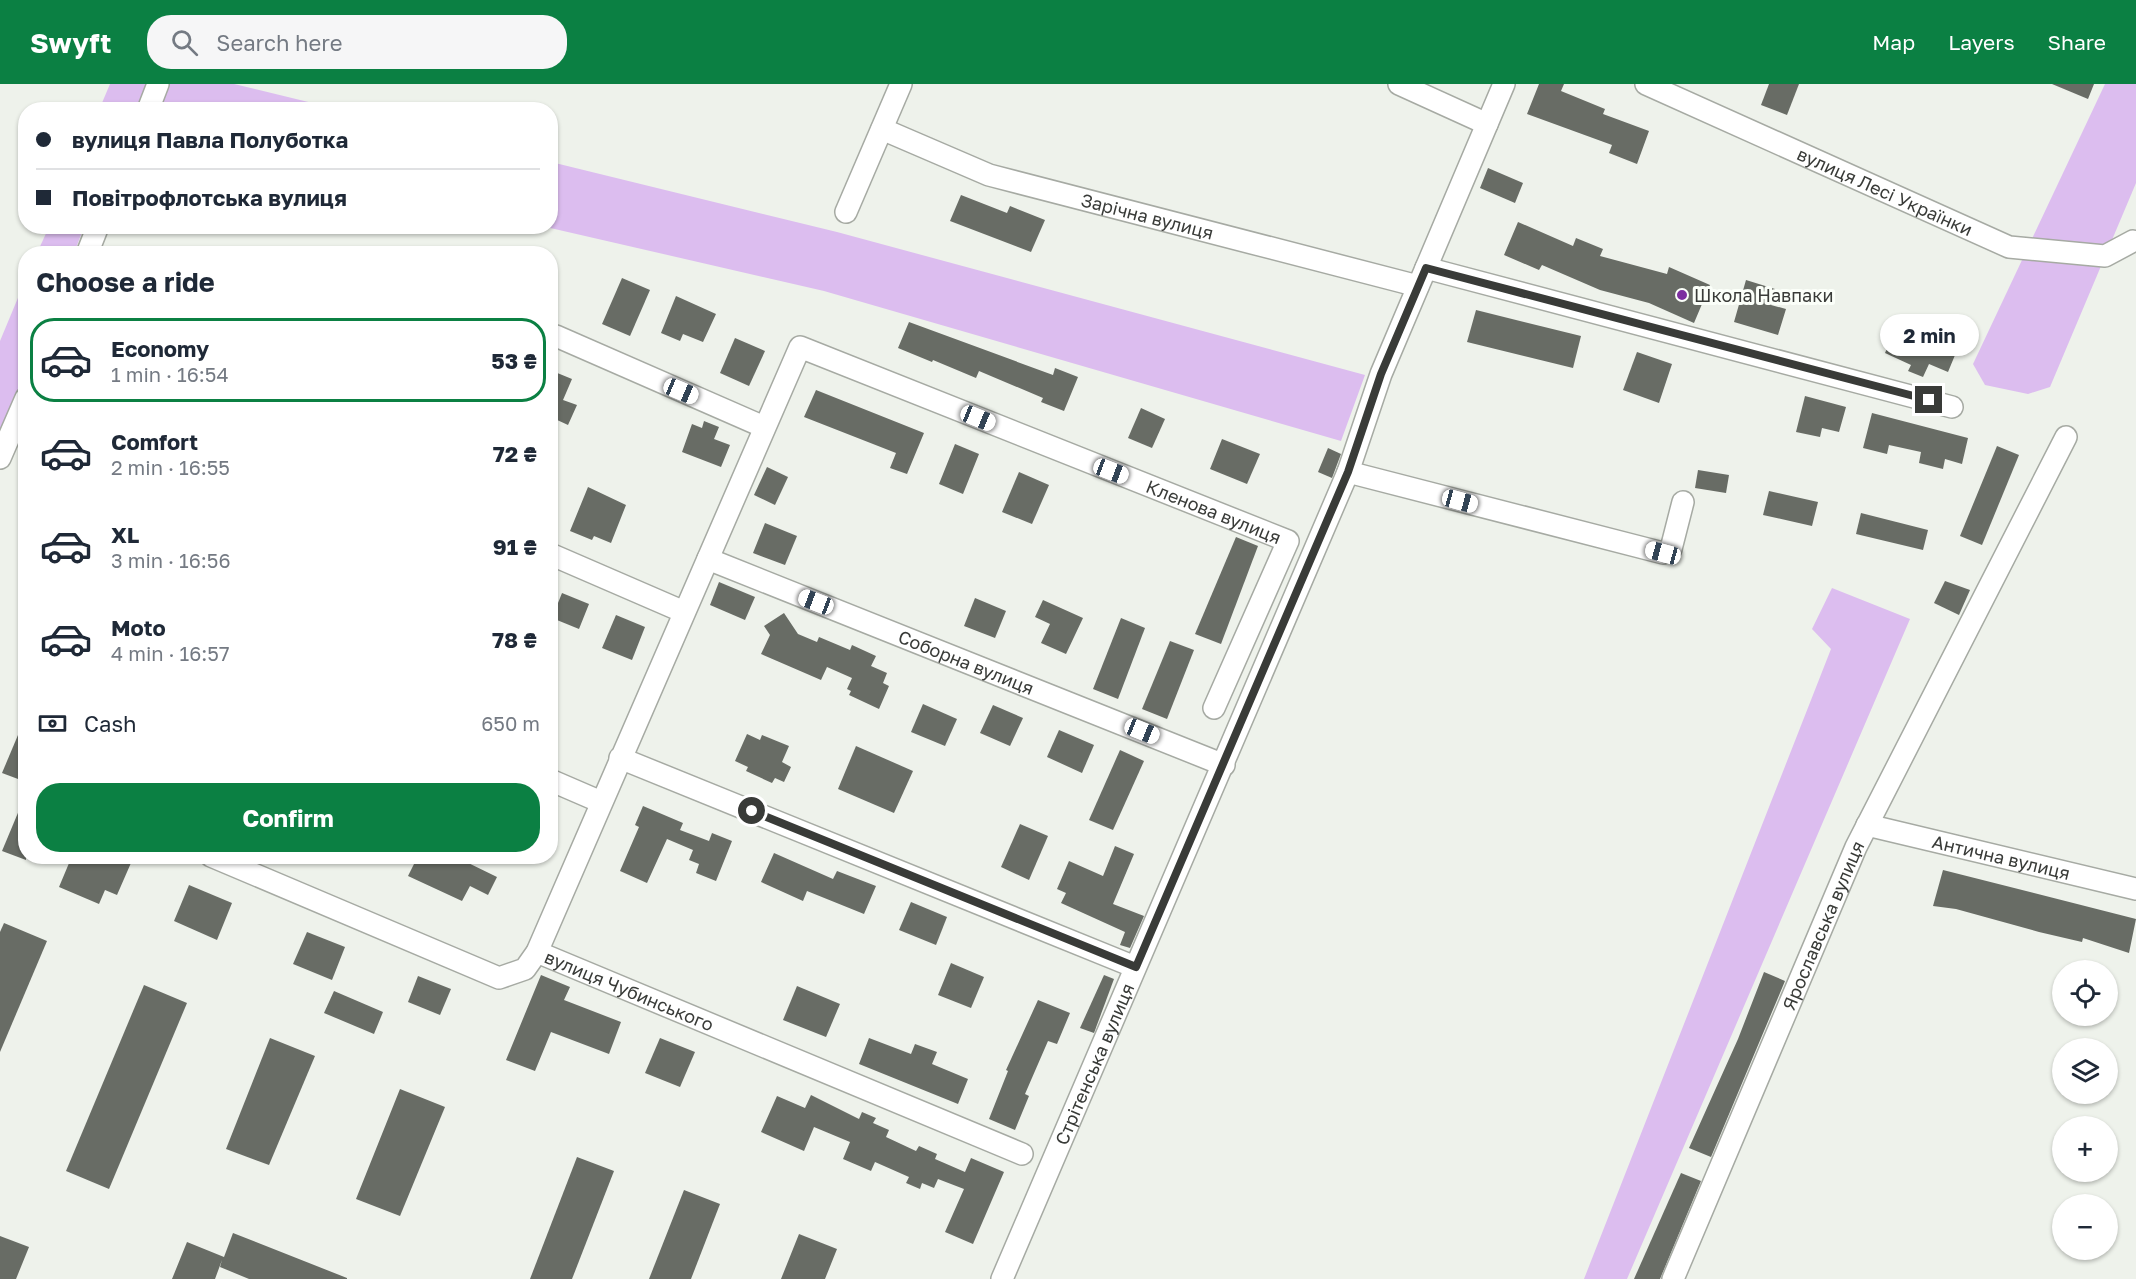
<!DOCTYPE html>
<meta charset="utf-8">
<style>
body{margin:0;font-family:"Golos Text",sans-serif;background:#f6f6f7;color:#1f2937;height:100vh;display:flex;flex-direction:column;font-size:22px;white-space:nowrap}
*{box-sizing:border-box;margin:0}
p{font-size:20px;color:#747a83}
.icon{flex:none;width:33px;height:33px;fill:none;stroke:currentColor;stroke-width:2;stroke-linecap:round;stroke-linejoin:round}
.map{position:relative;flex:1;overflow:hidden}
.panel{position:absolute;left:18px;top:162px;width:540px;height:618px;display:flex;flex-direction:column;background:#fff;border-radius:24px;box-shadow:0 2px 4px #0004}
.panel>*{flex:none}
.banner{position:absolute;left:18px;top:18px;width:540px;height:132px;border-radius:24px;box-shadow:0 2px 4px #0004;display:grid;align-content:center;height:132px;padding:0 18px;background:#fff}
.controls{position:absolute;left:2052px;top:876px;display:grid;gap:12px}
.controls a{display:grid;place-items:center;width:66px;height:66px;border-radius:50%;background:#fff;box-shadow:0 2px 4px #0004;font-size:30px}
.end{position:absolute;width:27px;height:27px;margin:-14px;border:8px solid #393b38;background:#fff;box-shadow:0 0 0 3px #fff}
.from{border-radius:50%}
.bubble{position:absolute;height:42px;border-radius:21px;background:#fff;box-shadow:0 2px 4px #0004;font-size:20px;font-weight:700;line-height:42px;text-align:center}
.car{position:absolute;width:18px;height:36px;margin:-18px -9px;border-radius:8px;box-shadow:0 0 4px 2px #0007;background:linear-gradient(#fff 24%,#345 0 40%,#fff 0 76%,#345 0 86%,#fff 0)}
.banner b{display:flex;align-items:center;gap:21px;height:57px;font-size:22px}
.banner b+b{border-top:2px solid #e0e1e3}
.banner i{width:15px;height:15px;background:#1f2937}
ul{padding:0;list-style:none}
li{display:flex;align-items:center;gap:18px;height:84px;margin:0 12px 9px;padding:0 6px;border:3px solid transparent;border-radius:24px}
li div{flex:1}
li b{display:block;font-size:22px}
li em{font-style:normal;font-weight:700}
li.active{border-color:#0b8043}
li>.icon{width:54px;height:54px;stroke-width:1.5}
h2{padding:0 18px;font-size:27px;line-height:72px}
.pay{display:flex;align-items:center;gap:15px;height:66px;padding:0 18px;font-size:22px}
.pay p{margin-inline-start:auto}
.cta{display:flex;gap:12px;margin-top:auto;padding:12px 18px}
.cta a{flex:1;height:69px;border-radius:24px;background:#0b8043;color:#fff;font-size:24px;font-weight:700;line-height:69px;text-align:center}
header{display:flex;align-items:center;gap:36px;box-sizing:border-box;height:84px;padding:0 30px;background:#0b8043;color:#fff}
header strong{font-size:28px}
nav{display:flex;gap:33px;margin-inline-start:auto;font-size:21px}
.search{width:420px;height:54px;background:#f6f6f7;display:flex;align-items:center;gap:15px;box-sizing:border-box;padding:0 21px;border-radius:24px;color:#747a83;font-size:22px}
.map>svg:first-child{display:block}
</style>
<header>
<strong>Swyft</strong>
<div class="search"><svg class="icon" aria-label="search" viewBox="0 0 24 24"><circle cx="10" cy="10" r="6"/><path d="M15 15l6 6"/></svg>Search here</div>
<nav><a>Map</a><a>Layers</a><a>Share</a></nav>
</header>
<div class="map">
<svg width="2136" height="1195" viewBox="0 0 2136 1195">
<rect width="100%" height="100%" fill="#eef2eb"/>
<!-- green -->
<g fill="#dcbdef">
<path d="M110,0H234L337,25L99,26Z"/>
<path d="M2105,0H2136V99L2050,303L2028,310L1985,301L1973,280Z"/>
<path d="M551,78L837,148L1365,291L1341,357L824,207L546,143L550,142Z"/>
<path d="M49,143H84L74,169H37Z"/>
<path d="M25,197V289L0,353V257Z"/>
<path d="M1832,504L1910,535L1627,1195H1584L1831,565L1812,545Z"/>
</g>
<!-- building -->
<g fill="#686c65">
<path d="M1539,0H1564L1561,7L1605,25L1603,30L1649,47L1637,80L1609,69L1612,61L1527,30Z"/>
<path d="M1769,0H1799L1787,31L1761,21Z"/>
<path d="M2052,0H2094L2088,15Z"/>
<path d="M1488,84L1523,99L1515,119L1480,104Z"/>
<path d="M961,111L1007,129L1010,122L1045,136L1031,168L950,137Z"/>
<path d="M1518,138L1573,162L1576,154L1603,165L1600,172L1667,190L1669,183L1710,201L1694,239L1649,219L1600,206L1542,181L1539,186L1504,171Z"/>
<path d="M622,194L650,206L630,252L602,240Z"/>
<path d="M1746,196L1775,205L1771,221L1786,225L1778,251L1734,238Z"/>
<path d="M676,212L716,230L703,258L683,250L680,257L661,249Z"/>
<path d="M1476,226L1581,252L1573,284L1467,258Z"/>
<path d="M909,238L1053,291L1055,284L1078,293L1064,327L1041,318L1043,314L979,287L976,294L933,276L932,278L898,264Z"/>
<path d="M1897,242L1923,253L1927,245L1960,259L1948,288L1929,280L1923,293L1908,287L1911,281L1885,269Z"/>
<path d="M735,254L765,267L749,302L720,289Z"/>
<path d="M1637,268L1672,280L1659,319L1623,306Z"/>
<path d="M550,286L572,295L563,316L577,321L568,341L555,335L550,345Z"/>
<path d="M816,306L924,349L907,390L890,384L896,369L804,333Z"/>
<path d="M1805,312L1846,323L1839,348L1822,344L1820,353L1796,348Z"/>
<path d="M1141,324L1165,335L1152,364L1128,354Z"/>
<path d="M1872,329L1968,354L1962,380L1945,375L1943,385L1919,379L1921,368L1889,361L1887,370L1863,364Z"/>
<path d="M704,337L719,343L714,355L730,361L721,383L682,368L692,340L702,344Z"/>
<path d="M1222,355L1260,370L1247,400L1210,385Z"/>
<path d="M955,360L979,370L963,410L939,400Z"/>
<path d="M1997,362L2019,371L1982,461L1960,452Z"/>
<path d="M1328,364L1341,370L1332,394L1318,388Z"/>
<path d="M767,383L788,393L775,421L754,411Z"/>
<path d="M1698,386L1729,391L1726,409L1695,404Z"/>
<path d="M1019,388L1049,401L1032,440L1002,428Z"/>
<path d="M588,403L626,421L611,459L594,452L592,456L570,447Z"/>
<path d="M1769,407L1818,418L1812,442L1763,431Z"/>
<path d="M1861,429L1928,446L1923,466L1856,450Z"/>
<path d="M765,439L797,452L785,481L753,469Z"/>
<path d="M1236,453L1258,462L1221,560L1195,550Z"/>
<path d="M1945,497L1970,506L1959,531L1934,519Z"/>
<path d="M719,498L755,513L745,536L710,521Z"/>
<path d="M562,509L589,520L579,545L552,534Z"/>
<path d="M975,514L1006,527L995,554L964,542Z"/>
<path d="M1043,516L1083,534L1066,570L1041,559L1050,540L1035,533Z"/>
<path d="M784,529L798,550L817,558L819,553L850,566L852,561L876,572L871,582L887,589L883,599L889,602L879,625L849,611L851,607L847,605L852,594L827,583L821,596L761,570L770,551L764,542Z"/>
<path d="M616,531L645,543L632,576L602,564Z"/>
<path d="M1121,534L1145,544L1118,615L1093,605Z"/>
<path d="M1170,557L1194,566L1167,635L1142,625Z"/>
<path d="M923,620L957,635L945,662L911,648Z"/>
<path d="M993,621L1023,634L1010,662L980,649Z"/>
<path d="M26,632V698L2,689Z"/>
<path d="M1059,646L1094,661L1082,689L1047,673Z"/>
<path d="M747,650L760,656L762,651L789,662L782,678L791,683L784,698L775,694L772,699L746,687L748,683L735,677Z"/>
<path d="M856,662L913,687L894,729L838,705Z"/>
<path d="M1120,666L1144,677L1113,746L1089,736Z"/>
<path d="M25,712H26V776L2,767Z"/>
<path d="M643,722L683,739L680,746L709,757L712,749L732,757L716,797L696,789L699,780L689,776L693,766L667,755L647,799L620,787L639,743L635,741Z"/>
<path d="M1020,740L1048,752L1029,796L1001,783Z"/>
<path d="M1115,762L1134,770L1113,820L1144,832L1130,864L1120,861L1125,848L1061,819L1066,809L1057,805L1069,777L1103,792Z"/>
<path d="M774,769L833,795L837,787L876,802L864,830L807,807L803,817L761,798Z"/>
<path d="M72,772H134L117,811L105,806L99,820L59,803Z"/>
<path d="M418,772H454L497,793L488,811L470,802L462,817L408,792Z"/>
<path d="M1943,786L2136,835L2129,869L2083,854L2082,858L2039,848L1956,825L1933,822Z"/>
<path d="M189,801L232,819L217,856L174,837Z"/>
<path d="M911,818L947,833L936,861L899,846Z"/>
<path d="M4,839L47,857L0,968V848Z"/>
<path d="M307,848L345,863L332,896L293,880Z"/>
<path d="M951,879L984,893L971,924L938,911Z"/>
<path d="M1764,888L1785,897L1711,1073L1689,1064L1738,955Z"/>
<path d="M541,891L570,903L564,916L621,938L609,970L551,948L535,987L506,976Z"/>
<path d="M1104,891L1114,895L1094,949L1080,944Z"/>
<path d="M418,892L451,905L440,931L408,918Z"/>
<path d="M144,901L187,919L109,1105L66,1087Z"/>
<path d="M797,902L840,920L826,953L783,936Z"/>
<path d="M334,907L383,928L374,950L324,929Z"/>
<path d="M1038,916L1070,929L1057,960L1048,957L1025,1010L1029,1012L1015,1046L989,1035L1008,987L1006,986Z"/>
<path d="M270,954L315,972L269,1081L226,1065Z"/>
<path d="M660,954L695,968L680,1003L645,989Z"/>
<path d="M869,954L911,970L915,960L937,968L932,980L968,995L958,1020L859,980Z"/>
<path d="M400,1005L445,1023L400,1132L356,1115Z"/>
<path d="M811,1011L859,1035L862,1028L876,1034L873,1039L889,1046L886,1053L916,1067L919,1062L937,1070L935,1075L965,1088L971,1074L1004,1088L973,1160L945,1148L964,1105L938,1095L934,1104L922,1099L920,1105L906,1099L909,1093L875,1078L871,1087L843,1075L850,1058L814,1043L804,1067L761,1048L777,1012L805,1024Z"/>
<path d="M577,1073L614,1087L572,1195H530Z"/>
<path d="M1681,1089L1701,1097L1660,1195H1634Z"/>
<path d="M684,1106L720,1120L691,1195H649Z"/>
<path d="M233,1149L347,1194V1195H249L220,1183L222,1176L215,1195H172L187,1158L224,1173Z"/>
<path d="M799,1150L837,1165L825,1195H781Z"/>
<path d="M0,1152L29,1163L16,1195H0Z"/>
</g>
<g fill="none" stroke-linecap="round" stroke-linejoin="round">
<defs>
<g id="minor">
<path d="M1399,0L1487,40"/>
<path id="s1" d="M1646,0L2009,163L2105,172L2133,157"/>
<path d="M148,26L158,0"/>
<path id="s2" d="M882,45L989,91L1418,202"/>
<path d="M846,128L901,0"/>
<path d="M87,170L98,142"/>
<path d="M1426,184L1952,323"/>
<path d="M556,252L764,343"/>
<path d="M0,374L26,314"/>
<path d="M1348,388L1663,469L1671,465L1683,418"/>
<path d="M550,470L684,528"/>
<path id="s3" d="M708,475L1224,681"/>
<path d="M620,674L1135,883"/>
<path d="M550,696L601,718"/>
<path id="s4" d="M1867,741L2136,805"/>
<path id="s5" d="M211,772L499,894L525,885L537,868L800,263L1288,457L1214,624"/>
<path id="s6" d="M537,868L1022,1070"/>
<path id="s7" d="M1002,1195L1348,388L1381,290L1504,0"/>
<path id="s8" d="M1673,1195L1856,763L2066,353"/>
</g>
</defs>
<!-- minor casing -->
<use href="#minor" stroke="#a6aaa3" stroke-width="24"/>
<!-- minor -->
<use href="#minor" stroke="#fff" stroke-width="21"/>
</g>
<g fill="none" stroke-linecap="round" stroke-linejoin="round">
<!-- route -->
<path stroke="#393b38" stroke-width="8" d="M752,727L1136,883L1348,388L1381,290L1426,184L1929,316"/>
</g>
<!-- markers -->
<circle fill="#7c2fa0" stroke="#fbfff9" stroke-width="2" cx="1682" cy="211" r="6"/>
<g text-anchor="middle" dominant-baseline="central" stroke-width="6" stroke-linejoin="round" paint-order="stroke">
<!-- street labels -->
<g font-size="18" fill="#393b38" stroke="#fbfff9">
<text stroke="none"><textPath href="#s1" startOffset="262">вулиця Лесі Українки</textPath></text>
<text stroke="none"><textPath href="#s2" startOffset="280">Зарічна вулиця</textPath></text>
<text stroke="none"><textPath href="#s5" startOffset="1466">Кленова вулиця</textPath></text>
<text stroke="none"><textPath href="#s3" startOffset="278">Соборна вулиця</textPath></text>
<text stroke="none"><textPath href="#s4" startOffset="138">Антична вулиця</textPath></text>
<text stroke="none"><textPath href="#s8" startOffset="384">Ярославська вулиця</textPath></text>
<text stroke="none"><textPath href="#s6" startOffset="100">вулиця Чубинського</textPath></text>
<text stroke="none"><textPath href="#s7" startOffset="234">Стрітенська вулиця</textPath></text>
</g>
<!-- poi labels -->
<g font-size="18" fill="#393b38" stroke="#fbfff9" text-anchor="start">
<text x="1694" y="211">Школа Навпаки</text>
</g>
</g>
</svg>
<div class="controls">
<a><svg class="icon" aria-label="locate" viewBox="0 0 24 24"><circle cx="12" cy="12" r="6"/><path d="M12 2v4M12 18v4M2 12h4M18 12h4"/></svg></a>
<a><svg class="icon" aria-label="layers" viewBox="0 0 24 24"><path d="M12 4l9 5-9 5-9-5zM3 14l9 5 9-5"/></svg></a>
<a>+</a>
<a>−</a>
</div>
<i class="end from" style="left:752px;top:727px"></i>
<i class="end" style="left:1929px;top:316px"></i>
<div class="bubble" style="left:1880px;top:230px;width:99px">2 min</div>
<i class="car" style="left:681px;top:307px;rotate:113deg"></i>
<i class="car" style="left:978px;top:334px;rotate:112deg"></i>
<i class="car" style="left:1111px;top:387px;rotate:111deg"></i>
<i class="car" style="left:1460px;top:417px;rotate:105deg"></i>
<i class="car" style="left:1663px;top:469px;rotate:285deg"></i>
<i class="car" style="left:816px;top:518px;rotate:291deg"></i>
<i class="car" style="left:1142px;top:647px;rotate:112deg"></i>
<div class="banner">
<b><i class="from"></i>вулиця Павла Полуботка</b>
<b><i></i>Повітрофлотська вулиця</b>
</div>
<section class="panel">
<h2>Choose a ride</h2>
<ul>
<li class="active"><svg class="icon" aria-label="car" viewBox="0 0 24 24"><path d="M5 17H2v-5l4-1 3-4h7l3 4 3 1v5h-3M9 17h6M6 11h13"/><circle cx="7" cy="17" r="2"/><circle cx="17" cy="17" r="2"/></svg><div><b>Economy</b><p>1 min · 16:54</p></div><em>53 ₴</em></li>
<li><svg class="icon" aria-label="car" viewBox="0 0 24 24"><path d="M5 17H2v-5l4-1 3-4h7l3 4 3 1v5h-3M9 17h6M6 11h13"/><circle cx="7" cy="17" r="2"/><circle cx="17" cy="17" r="2"/></svg><div><b>Comfort</b><p>2 min · 16:55</p></div><em>72 ₴</em></li>
<li><svg class="icon" aria-label="car" viewBox="0 0 24 24"><path d="M5 17H2v-5l4-1 3-4h7l3 4 3 1v5h-3M9 17h6M6 11h13"/><circle cx="7" cy="17" r="2"/><circle cx="17" cy="17" r="2"/></svg><div><b>XL</b><p>3 min · 16:56</p></div><em>91 ₴</em></li>
<li><svg class="icon" aria-label="car" viewBox="0 0 24 24"><path d="M5 17H2v-5l4-1 3-4h7l3 4 3 1v5h-3M9 17h6M6 11h13"/><circle cx="7" cy="17" r="2"/><circle cx="17" cy="17" r="2"/></svg><div><b>Moto</b><p>4 min · 16:57</p></div><em>78 ₴</em></li>
</ul>
<div class="pay"><svg class="icon" aria-label="cash" viewBox="0 0 24 24"><path d="M3 7h18v10H3z"/><circle cx="12" cy="12" r="2"/></svg>Cash<p>650 m</p></div>
<div class="cta"><a>Confirm</a></div>
</section>
</div>
